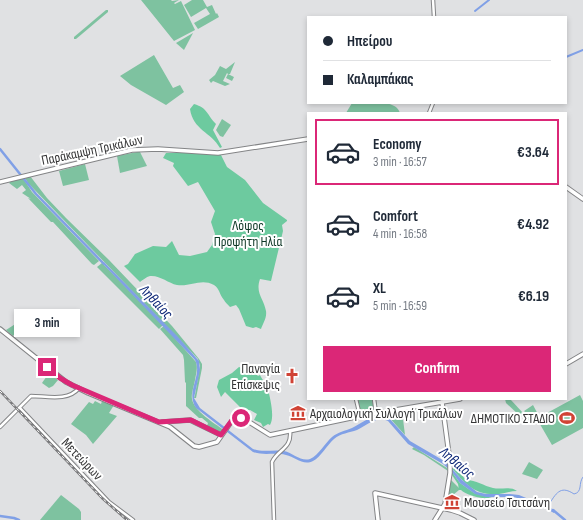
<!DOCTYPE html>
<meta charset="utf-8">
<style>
body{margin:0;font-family:"Sofia Sans Condensed",sans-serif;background:#f6f6f7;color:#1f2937;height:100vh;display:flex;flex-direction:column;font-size:15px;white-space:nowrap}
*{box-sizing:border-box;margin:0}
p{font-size:13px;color:#747a83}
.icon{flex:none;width:22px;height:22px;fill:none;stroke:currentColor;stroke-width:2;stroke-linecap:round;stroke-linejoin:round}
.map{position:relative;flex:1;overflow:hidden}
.sheet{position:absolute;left:307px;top:112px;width:260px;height:288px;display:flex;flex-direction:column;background:#fff;border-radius:0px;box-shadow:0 2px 6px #0003}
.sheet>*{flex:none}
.hud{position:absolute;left:307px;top:16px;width:260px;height:88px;border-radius:0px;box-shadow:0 2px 6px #0003;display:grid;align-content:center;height:88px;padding:0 16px;background:#fff}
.end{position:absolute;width:18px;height:18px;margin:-9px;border:5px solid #db2777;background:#fff;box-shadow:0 0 0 2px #fff}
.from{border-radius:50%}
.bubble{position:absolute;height:28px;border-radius:0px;background:#fff;box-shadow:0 2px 6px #0003;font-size:13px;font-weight:700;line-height:28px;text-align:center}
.hud b{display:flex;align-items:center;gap:14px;height:38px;font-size:15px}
.hud b+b{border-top:1px solid #e0e1e3}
.hud i{width:10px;height:10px;background:#1f2937}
ul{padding:7px 0 0;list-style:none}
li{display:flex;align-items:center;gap:12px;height:66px;margin:0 8px 6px;padding:0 8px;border:2px solid transparent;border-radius:0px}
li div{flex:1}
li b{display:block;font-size:15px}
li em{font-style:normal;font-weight:700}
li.active{border-color:#db2777}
li>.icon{width:36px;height:36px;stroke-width:1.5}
.primary-button{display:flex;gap:8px;margin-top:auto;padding:8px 16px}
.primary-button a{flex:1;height:46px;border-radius:0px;background:#db2777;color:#fff;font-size:16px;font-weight:700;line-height:46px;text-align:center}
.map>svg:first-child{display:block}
</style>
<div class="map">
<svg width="583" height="520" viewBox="0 0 583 520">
<rect width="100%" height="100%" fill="#e0e1e3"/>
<!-- green -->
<g fill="#7ec2a0">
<path d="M141,0H171L172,1L179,0L174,3L175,4L181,1L195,30L174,41Z"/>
<path d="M192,0H203L207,7L212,5L216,14L217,13L219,17L198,29L194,23L210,14L206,8L191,17L184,5Z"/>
<path d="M106,10H108V12L76,39H74V37Z"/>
<path d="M193,33L184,50L176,43Z"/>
<path d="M154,55L173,88L180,85L184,92L166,105L131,85L120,76Z"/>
<path d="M235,62L230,74H228L234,77L232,81L226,78L228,74L227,73L223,81L230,84L225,86L213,81L211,83L209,80L215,75L220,66L226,69Z"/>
<path d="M352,103C365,103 396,98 400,113H346Z"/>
<path d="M222,119L231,125L223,137L220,136L216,130Z"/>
<path d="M137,152H140L147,166L120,173L117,156Z"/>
<path d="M85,164L89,180L63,186L59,171Z"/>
<path d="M30,176L47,198L66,218L109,260L172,326L199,359L202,364V368L196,398H194L195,395L200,366L198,359L28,183L25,178Z"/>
<path d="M23,178L32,192L99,261L94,265L92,264L53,222H51L28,198L31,199L22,193L26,190L22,185L17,189L9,183L11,181Z"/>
<path d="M102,263L158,320L163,325L159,329L97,267Z"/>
<path d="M20,321L23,324L13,336L6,330Z"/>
<path d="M164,326L196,362C198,368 196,374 195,380C194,386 191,394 192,399C194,411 214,423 224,430L221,433L207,426L208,423L202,418H199L186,406V383L185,382L184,360L183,355L160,329Z"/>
<path d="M49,373L58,380L53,386L49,388L42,383Z"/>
<path d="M580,395L583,401V428L552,445L537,419L535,422C531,427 528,422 525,419L528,415L524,411L533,405L540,418L548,414L547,413Z"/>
<path d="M358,399H372L374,410L360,413Z"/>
<path d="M505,399H510L524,414L521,417L506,403Z"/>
<path d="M95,401L101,404L102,401L114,405L109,413L117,416L93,444L86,435L71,424L89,402L93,404Z"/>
<path d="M402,411L405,435L386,414Z"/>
<path d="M414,447L447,468L448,471L424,455L412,449Z"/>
<path d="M529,462L543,470L537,479L522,474Z"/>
<path d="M451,480L459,488V490L447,500Z"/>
<path d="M61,495L79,509L81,512V520H40Z"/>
</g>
<!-- forest -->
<g fill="#6dca9f">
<path d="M194,104C208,108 207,115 216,124L213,130L222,147L220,148C211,132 193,130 190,109Z"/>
<path d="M166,153H220L227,167L245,180L263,203L287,220V221L282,225L283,231L271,281L260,279C255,293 264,299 266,311C267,318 263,323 261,329L256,327L253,328L246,326L239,309L236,305L230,307C228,305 225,302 224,300C219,294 220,289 214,285C201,278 191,287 177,285C168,283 160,275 150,276C146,277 143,280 140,282L124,266L128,264L135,254L153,246L166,247L172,241L179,255L190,256L207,252L212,245L215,234L211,222L215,211L198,182L188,186L173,166L174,163L163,158Z"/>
<path d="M239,367L249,370L250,368L258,376L260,375C262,380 267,384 268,389C270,398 275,417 270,425L268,424L263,427L261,423L254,420L257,414L250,410L246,411L244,414L239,410L240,407L225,392L221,397L217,387L219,380L232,373Z"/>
<path d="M452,464L466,480C476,480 484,486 493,488C501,490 510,486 517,491C511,491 505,493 499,494C475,496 465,484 451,467Z"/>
<path d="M452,472L460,483L474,493L492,498C485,500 465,495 461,490H459L458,484L452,475Z"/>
</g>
<!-- water -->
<path fill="#80a0e6" d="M104,262L178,337L199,361L200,370L194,398L200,408L253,449C264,453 273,449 284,451C293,453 301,462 310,459C319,455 325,443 332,437C338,432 345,431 352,428C363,423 376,411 389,418L410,441L446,462L462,480L477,492L486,494H510L519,495L555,510L554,513L539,505L514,497H486L475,494L460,483L452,472L443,464L408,444L388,421C377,415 367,425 357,430C349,433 341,433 334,439C327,445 321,457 313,461C303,466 295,457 286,455C275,452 264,456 253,452L196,408C185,391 203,376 195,360L102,263Z"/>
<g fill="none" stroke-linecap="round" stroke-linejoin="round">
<!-- stream -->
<path stroke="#80a0e6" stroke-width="1" d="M550,503C557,491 562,486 574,494C583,492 578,483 583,477"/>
<!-- canal -->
<g stroke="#80a0e6" stroke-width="2">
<path d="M475,11L489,0"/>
<path d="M566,57L583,50"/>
</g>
<!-- river -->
<g stroke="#80a0e6" stroke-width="2.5">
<path d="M0,149L36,194L104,264"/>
<path d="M553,510L565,520"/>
<path d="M0,516L14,518L19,520"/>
</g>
<defs>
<g id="secondary">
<path d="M433,0L434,17"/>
<path d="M429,113L433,103"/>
<path d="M356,399L360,416"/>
<path d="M374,399L376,413"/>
<path d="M20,408L109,502L133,520"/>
<path d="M0,427L31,396C46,396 68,402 79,388"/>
<path d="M274,520L272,462C278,449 292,449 290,431"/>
</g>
<g id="primary">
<path d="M0,182L132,150L158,149L218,153L308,139"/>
<path d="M566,187L583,199"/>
<path d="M0,329L66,382L88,393L170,427L194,446L199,447L217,442L236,415"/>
<path d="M566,364L583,354"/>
<path d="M236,415H238L270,435L360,416L460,399"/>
<path d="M162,422L190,420L221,435"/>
<path d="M378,520L375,493L451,510L460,513L474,520"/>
<path d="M435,520L445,504L450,473V462L442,402"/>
</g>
</defs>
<!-- secondary casing -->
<use href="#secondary" stroke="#838486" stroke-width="4.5"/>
<!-- primary casing -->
<use href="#primary" stroke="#838486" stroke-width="5.5"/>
<!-- secondary -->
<use href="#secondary" stroke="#fff" stroke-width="2.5"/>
<!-- primary -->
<use href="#primary" stroke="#fff" stroke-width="3.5"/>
<defs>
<path id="rail" d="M0,391L102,498L127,520"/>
</defs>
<!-- rail casing -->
<use href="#rail" stroke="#79797b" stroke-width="2.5"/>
<!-- rail -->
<use href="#rail" stroke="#fff" stroke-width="1" stroke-dasharray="3" stroke-linecap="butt"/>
</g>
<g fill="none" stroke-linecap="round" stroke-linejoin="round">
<!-- route -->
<path stroke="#db2777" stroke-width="5" d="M47,367L60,378L72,385L159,422L191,420L221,435L236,415H238L243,418H241"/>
</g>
<!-- icons -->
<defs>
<symbol id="church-bare" viewBox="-9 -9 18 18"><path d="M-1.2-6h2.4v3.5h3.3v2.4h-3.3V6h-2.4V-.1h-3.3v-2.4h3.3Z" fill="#d04335" stroke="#fff" stroke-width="2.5" paint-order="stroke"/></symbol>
<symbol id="museum-bare" viewBox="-9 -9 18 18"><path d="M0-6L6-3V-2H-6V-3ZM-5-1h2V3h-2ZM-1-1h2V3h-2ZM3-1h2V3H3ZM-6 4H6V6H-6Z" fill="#d04335" stroke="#fff" stroke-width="2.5" paint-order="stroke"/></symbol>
<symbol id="stadium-bare" viewBox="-9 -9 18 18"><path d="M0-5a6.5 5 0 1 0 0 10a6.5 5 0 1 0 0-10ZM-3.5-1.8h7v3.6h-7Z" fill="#d04335" stroke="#fff" stroke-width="2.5" paint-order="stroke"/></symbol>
</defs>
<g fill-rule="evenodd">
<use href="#church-bare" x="281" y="365" width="22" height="22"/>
<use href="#museum-bare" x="287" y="402" width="22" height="22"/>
<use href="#stadium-bare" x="556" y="407" width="22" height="22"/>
<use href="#museum-bare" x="441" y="491" width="22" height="22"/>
</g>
<g text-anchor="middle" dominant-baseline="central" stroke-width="4" stroke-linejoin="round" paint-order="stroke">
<!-- street labels -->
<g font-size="14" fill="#353536" stroke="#fff">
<text transform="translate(92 150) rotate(-12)">Παράκαμψη Τρικάλων</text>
<text transform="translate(82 459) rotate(46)">Μετεώρων</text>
</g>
<!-- park labels -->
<g font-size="14" fill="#0e3726" stroke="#fff">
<text x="248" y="225">Λόφος<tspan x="248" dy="16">Προφήτη Ηλία</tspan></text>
</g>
<!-- poi labels -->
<g font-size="14" fill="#353536" stroke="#fff" text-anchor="end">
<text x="280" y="368">Παναγία<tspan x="280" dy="16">Επίσκεψις</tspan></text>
<text x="310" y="413" text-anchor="start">Αρχαιολογική Συλλογή Τρικάλων</text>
<text x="555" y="418">ΔΗΜΟΤΙΚΟ ΣΤΑΔΙΟ</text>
<text x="464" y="502" text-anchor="start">Μουσείο Τσιτσάνη</text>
</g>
<!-- water labels -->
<g font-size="15" font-style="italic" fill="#0d2777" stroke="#fff">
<text transform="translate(156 302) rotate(46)">Ληθαίος</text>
<text transform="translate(457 463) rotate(40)">Ληθαίος</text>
</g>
</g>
</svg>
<i class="end from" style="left:241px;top:418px"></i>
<i class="end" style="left:47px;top:367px"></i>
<div class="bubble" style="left:14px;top:309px;width:66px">3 min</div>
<div class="hud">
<b><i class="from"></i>Ηπείρου</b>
<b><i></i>Καλαμπάκας</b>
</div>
<section class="sheet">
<ul>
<li class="active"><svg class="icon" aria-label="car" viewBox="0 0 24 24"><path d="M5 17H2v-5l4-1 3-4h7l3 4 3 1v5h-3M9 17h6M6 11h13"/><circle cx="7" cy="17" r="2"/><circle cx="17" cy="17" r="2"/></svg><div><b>Economy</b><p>3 min · 16:57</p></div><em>€3.64</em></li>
<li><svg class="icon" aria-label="car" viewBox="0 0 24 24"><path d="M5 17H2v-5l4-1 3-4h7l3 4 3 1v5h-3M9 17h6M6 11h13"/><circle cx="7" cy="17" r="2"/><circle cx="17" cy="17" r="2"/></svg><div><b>Comfort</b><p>4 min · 16:58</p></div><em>€4.92</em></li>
<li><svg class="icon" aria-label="car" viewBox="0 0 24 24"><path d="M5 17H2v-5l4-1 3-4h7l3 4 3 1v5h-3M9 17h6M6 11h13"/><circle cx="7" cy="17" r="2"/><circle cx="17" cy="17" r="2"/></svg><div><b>XL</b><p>5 min · 16:59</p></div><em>€6.19</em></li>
</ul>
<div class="primary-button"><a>Confirm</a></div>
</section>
</div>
